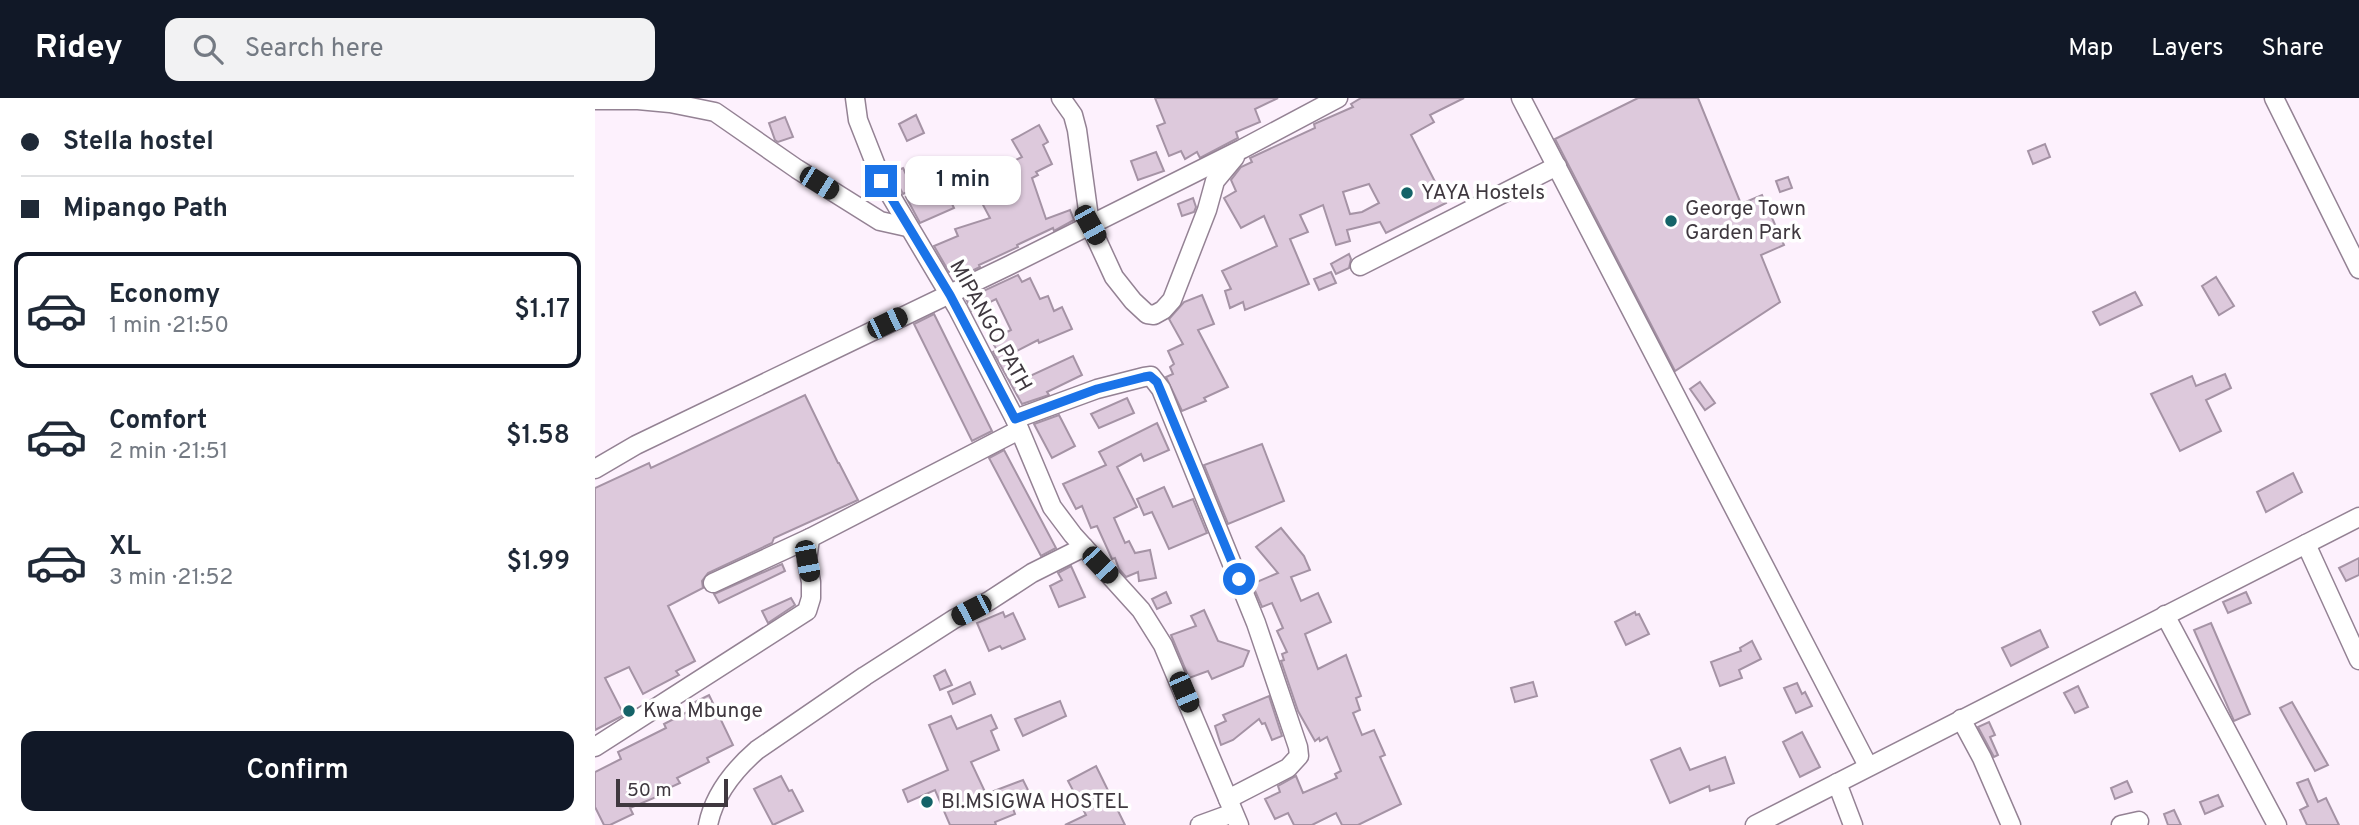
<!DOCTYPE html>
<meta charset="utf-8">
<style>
body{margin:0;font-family:Overpass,sans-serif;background:#f2f2f3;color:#1f2937;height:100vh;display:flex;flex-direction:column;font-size:26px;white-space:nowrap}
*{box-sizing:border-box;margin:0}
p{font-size:23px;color:#747a83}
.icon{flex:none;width:38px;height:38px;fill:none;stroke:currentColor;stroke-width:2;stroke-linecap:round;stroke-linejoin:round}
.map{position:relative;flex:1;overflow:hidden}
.drawer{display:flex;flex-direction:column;background:#fff;width:595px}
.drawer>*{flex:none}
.guide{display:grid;align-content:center;height:154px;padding:0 21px;background:#fff}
.scale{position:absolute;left:21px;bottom:18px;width:112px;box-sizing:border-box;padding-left:7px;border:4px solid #3f383f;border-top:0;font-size:19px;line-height:24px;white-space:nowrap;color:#3f383f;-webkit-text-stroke:5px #fff;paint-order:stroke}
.end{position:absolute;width:32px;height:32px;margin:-16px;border:9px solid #1a73e8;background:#fff;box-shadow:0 0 0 4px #fff}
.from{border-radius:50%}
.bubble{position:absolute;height:49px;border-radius:14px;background:#fff;box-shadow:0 2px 5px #0004;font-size:23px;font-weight:600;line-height:49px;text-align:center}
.car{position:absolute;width:21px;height:42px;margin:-21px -10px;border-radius:9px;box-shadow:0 0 5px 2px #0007;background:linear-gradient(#222 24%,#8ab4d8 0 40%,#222 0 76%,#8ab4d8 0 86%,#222 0)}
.guide b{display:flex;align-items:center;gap:24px;height:66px;font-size:26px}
.guide b+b{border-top:2px solid #e0e1e3}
.guide i{width:18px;height:18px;background:#1f2937}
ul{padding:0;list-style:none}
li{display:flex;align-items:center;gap:21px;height:116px;margin:0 14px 10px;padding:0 7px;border:4px solid transparent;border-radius:14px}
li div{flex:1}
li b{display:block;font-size:26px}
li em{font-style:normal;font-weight:600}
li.selected{border-color:#111827}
li>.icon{width:63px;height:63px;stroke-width:1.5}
.primary-button{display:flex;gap:14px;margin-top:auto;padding:14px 21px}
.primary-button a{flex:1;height:80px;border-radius:14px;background:#111827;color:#fff;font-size:28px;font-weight:600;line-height:80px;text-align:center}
header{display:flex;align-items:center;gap:42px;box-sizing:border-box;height:98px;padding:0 35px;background:#111827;color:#fff}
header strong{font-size:33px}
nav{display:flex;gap:38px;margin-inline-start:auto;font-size:24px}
.search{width:490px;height:63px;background:#f2f2f3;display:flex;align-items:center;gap:18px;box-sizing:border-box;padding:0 24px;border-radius:14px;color:#747a83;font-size:26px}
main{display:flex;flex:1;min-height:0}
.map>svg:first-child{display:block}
</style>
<header>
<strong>Ridey</strong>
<div class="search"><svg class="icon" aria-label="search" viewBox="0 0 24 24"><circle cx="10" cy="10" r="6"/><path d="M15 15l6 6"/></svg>Search here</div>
<nav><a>Map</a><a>Layers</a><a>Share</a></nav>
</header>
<main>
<section class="drawer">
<div class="guide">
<b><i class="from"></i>Stella hostel</b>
<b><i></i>Mipango Path</b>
</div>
<ul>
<li class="selected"><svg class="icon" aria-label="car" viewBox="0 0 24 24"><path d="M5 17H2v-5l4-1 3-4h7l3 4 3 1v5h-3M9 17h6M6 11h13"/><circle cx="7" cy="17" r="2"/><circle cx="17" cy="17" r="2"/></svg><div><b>Economy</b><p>1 min · 21:50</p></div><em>$1.17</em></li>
<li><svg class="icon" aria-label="car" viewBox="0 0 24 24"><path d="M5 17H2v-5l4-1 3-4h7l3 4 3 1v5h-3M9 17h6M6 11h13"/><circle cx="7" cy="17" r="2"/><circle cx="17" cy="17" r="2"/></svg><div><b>Comfort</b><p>2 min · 21:51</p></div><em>$1.58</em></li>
<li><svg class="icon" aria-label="car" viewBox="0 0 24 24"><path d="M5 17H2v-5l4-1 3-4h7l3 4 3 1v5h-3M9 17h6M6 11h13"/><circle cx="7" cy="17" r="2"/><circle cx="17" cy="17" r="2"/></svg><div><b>XL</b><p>3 min · 21:52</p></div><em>$1.99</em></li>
</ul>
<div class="primary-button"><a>Confirm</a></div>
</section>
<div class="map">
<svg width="1764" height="727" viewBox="0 0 1764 727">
<rect width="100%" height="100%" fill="#fdf1fd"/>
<!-- building -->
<g fill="#ddc9dc" stroke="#a593a5" stroke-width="2" fill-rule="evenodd">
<path d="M560,0H683L660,11L665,24L641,34L643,40L605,60L602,54L590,61L586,53L574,58L562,28L570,25Z"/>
<path d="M766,0H869L835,17L839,24L816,37L851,105L791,135L785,124L752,132L755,143L741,147L728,107L705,117L713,134L695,141L714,186L650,212L648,204L635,210L630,193L636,191L627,173L682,148L669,118L646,130L629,100L641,93L636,82L646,69L657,64L655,60L720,30L719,26L758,9L756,6ZM774,86L784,105L767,114L755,116L748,94Z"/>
<path d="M1043,0H1103L1146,106L1167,97L1189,147L1166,157L1185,204L1080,273L960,41Z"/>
<path d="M321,17L329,35L312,43L304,26Z"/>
<path d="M190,19L198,39L183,44L180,42L174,25Z"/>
<path d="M444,27L453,44L448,47L457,66L441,74L443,77L437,80L451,121L475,112L479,122L459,133L458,130L422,147L423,149L384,167L385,169L362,180L359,172L354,174L339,148L363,138L360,131L395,120L388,107L406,97L394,75L427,59L417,42Z"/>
<path d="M1450,46L1455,59L1438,66L1433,53Z"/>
<path d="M561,54L569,73L543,82L536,63Z"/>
<path d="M308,70L318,91L308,96L297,75Z"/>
<path d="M1193,79L1197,90L1185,94L1181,83Z"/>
<path d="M347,85L359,110L325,125L311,99Z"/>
<path d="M598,100L601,109L599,114L587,118L583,106Z"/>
<path d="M754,156L756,161L754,170L741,176L736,166Z"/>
<path d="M736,174L741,185L724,192L719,181Z"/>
<path d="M423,177L427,184L435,180L445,201L453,198L459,213L467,209L477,231L444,245L443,242L420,254L433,279L478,258L487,277L452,294L454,297L427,306L398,254L402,252L396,242L416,232L401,201L377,213L371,201Z"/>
<path d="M1621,179L1639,208L1624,217L1607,188Z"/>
<path d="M1540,194L1547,207L1505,227L1498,214Z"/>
<path d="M607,197L619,226L603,232L633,289L609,300L611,303L587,313L571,279L578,276L575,269L579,266L573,253L588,246L574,221L589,204Z"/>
<path d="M339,216L397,333L377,343L319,226Z"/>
<path d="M1630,276L1636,290L1611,302L1626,333L1585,353L1556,296L1597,278L1601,288Z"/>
<path d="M1105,284L1120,305L1110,312L1095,291Z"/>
<path d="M210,297L243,365H244L263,402L179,440L177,445L113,475L107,483L108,490L73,508L100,563L81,573L84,577L48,596L34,569L10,580L29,617L0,632V390L54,365L56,370Z"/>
<path d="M532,300L539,315L504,330L496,316Z"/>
<path d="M464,317L480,348L457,360L439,326Z"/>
<path d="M562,325L574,352L549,363L546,356L522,369L542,409L519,420L530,445L534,443L540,455L555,452L561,480L544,483L543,474L531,479L524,471L520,460L517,461L502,428L496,430L487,408L481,411L468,386L511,367L504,354Z"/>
<path d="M667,346L689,403L633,426L609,367Z"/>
<path d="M409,352L461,450L446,458L394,360Z"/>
<path d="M1698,375L1707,394L1671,414L1662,394Z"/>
<path d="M569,389L578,409L598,401L612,435L574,451L557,414L549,417L542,401Z"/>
<path d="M686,430L709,458L715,472L696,479L706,503L723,495L736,524L710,536L723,571L751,557L766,598L761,600L765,612L758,615L767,637L779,632L790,657L785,659L806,706L763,727H747L741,715L717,727H699L693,715L680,721L670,701L685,694L683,688L701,678L708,695L742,680L740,676L746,673L732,639L725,643L724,640L720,643L703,613L686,563L689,562L687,556L692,554L682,533L688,530L677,505L667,509L657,486L683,475L661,449Z"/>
<path d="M1764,460V477L1751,483L1744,470Z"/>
<path d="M187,466L190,473L124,505L119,496Z"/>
<path d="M476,468L490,499L464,509L455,488L467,482L463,475Z"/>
<path d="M571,494L576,505L562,511L557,501Z"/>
<path d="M1651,494L1656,505L1633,515L1628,504Z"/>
<path d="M196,500L200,507L173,525L167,513Z"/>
<path d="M609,512L623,543L654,553L648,568L617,581L613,573L594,580L576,537L601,528L596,518Z"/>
<path d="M408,514L410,519L418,515L430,541L407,551L405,548L394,553L382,525Z"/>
<path d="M1040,514L1041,517L1044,516L1054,536L1031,547L1020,524Z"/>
<path d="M1616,525L1655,616L1639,623L1599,532Z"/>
<path d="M1445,532L1453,549L1416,568L1407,550Z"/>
<path d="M1157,543L1166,561L1144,572L1147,580L1125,588L1116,564L1146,553L1145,550Z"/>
<path d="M350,572L357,587L345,592L339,578Z"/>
<path d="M375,584L380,596L358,606L353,594Z"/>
<path d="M938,584L942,598L920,604L916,590Z"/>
<path d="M1202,585L1207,596L1210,594L1217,608L1201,615L1189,590Z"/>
<path d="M1483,588L1493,609L1480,615L1469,595Z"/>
<path d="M114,597L138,647L112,660L114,664L82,680L85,685L65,694L66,697L35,710L38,716L15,727H9L0,709V674L26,661L23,654L71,630L69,626L96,612L94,607Z"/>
<path d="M674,598L687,638L677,642L670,625L667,626L664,621L638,642L626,647L620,628L631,623L628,617Z"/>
<path d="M465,603L471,618L428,638L420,621Z"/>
<path d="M1697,604L1733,667L1720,673L1685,610Z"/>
<path d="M396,617L402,630L396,633L404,652L376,664L391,696L428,682L434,694L415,703L420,716L400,724L401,727H355L340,692L313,704L308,692L353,672L334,627L356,618L362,631Z"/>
<path d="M1394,624L1400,637L1395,639L1403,657L1399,659L1383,629Z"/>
<path d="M1207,634L1225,669L1205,679L1188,644Z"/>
<path d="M1085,650L1095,672L1130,659L1139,685L1115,693L1114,688L1075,705L1056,662Z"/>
<path d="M501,668L530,727H470L491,717L473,683Z"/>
<path d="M186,678L194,693L197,692L208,713L178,727L159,691Z"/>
<path d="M1713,681L1723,704L1731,700L1744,727H1712L1705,712L1713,708L1702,685Z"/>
<path d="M1532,683L1537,694L1520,701L1516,690Z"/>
<path d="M1623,697L1628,708L1610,716L1605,704Z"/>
<path d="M1579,712L1586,727H1573L1569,716Z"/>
</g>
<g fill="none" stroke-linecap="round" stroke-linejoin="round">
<defs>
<g id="minor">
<path d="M260,0L263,22L287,83L363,211L420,321L457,409L478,437L546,512L568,547L644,727"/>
<path d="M466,0L478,17L482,32L495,127L519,179L538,203L552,216L559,217L568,212L577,202L612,112L620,83L640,59"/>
<path d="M926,0L1273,668"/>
<path d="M1679,0L1764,171"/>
<path d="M0,2H43L75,5L120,14L202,71L285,123L312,129"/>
<path d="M765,168L962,68"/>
<path d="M420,321L502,291L549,279L556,278L566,291L661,525L703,649L704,658L693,670L633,701"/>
<path d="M0,371L41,347L415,167L647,51L743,0"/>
<path d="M1711,446L1764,562"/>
<path d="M118,485L215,440L424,332"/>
<path d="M1570,517L1682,727"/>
<path d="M1366,621L1387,660L1416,727"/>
<path d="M0,649L212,513L216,500V484L212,463L215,440"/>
<path d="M1242,685L1258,727"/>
<path d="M113,727C119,697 139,672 162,652L270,578L359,521L394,503L437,475L489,449"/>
<path d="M605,727L638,715"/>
<path d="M1160,727L1764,419"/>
<path d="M1526,727L1544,723"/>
</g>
</defs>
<!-- minor casing -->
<use href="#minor" stroke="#948294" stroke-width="21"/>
<!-- minor -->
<use href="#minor" stroke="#fff" stroke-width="18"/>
</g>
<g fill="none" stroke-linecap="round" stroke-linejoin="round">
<!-- route -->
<path stroke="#1a73e8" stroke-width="9" d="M286,83L355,197L420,321L502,291L549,279L555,278L562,284L644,481"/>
</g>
<!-- markers -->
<g fill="#146368" stroke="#fff" stroke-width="2.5">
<circle cx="812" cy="95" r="7"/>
<circle cx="1076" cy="123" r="7"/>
<circle cx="34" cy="613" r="7"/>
<circle cx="332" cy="704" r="7"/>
</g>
<g text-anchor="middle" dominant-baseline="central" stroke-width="7" stroke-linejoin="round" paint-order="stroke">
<!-- poi labels -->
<g font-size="21" fill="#3f383f" stroke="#fff" text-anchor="start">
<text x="826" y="95">YAYA Hostels</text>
<text x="1090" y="111">George Town<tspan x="1090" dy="24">Garden Park</tspan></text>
<text x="48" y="613">Kwa Mbunge</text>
<text x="346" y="704">BI.MSIGWA HOSTEL</text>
</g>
<!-- street labels -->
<g font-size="21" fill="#3f383f" stroke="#fff">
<text transform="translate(395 228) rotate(61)">MIPANGO PATH</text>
</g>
</g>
</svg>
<div class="scale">50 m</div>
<i class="end from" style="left:644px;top:481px"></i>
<i class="end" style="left:286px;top:83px"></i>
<div class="bubble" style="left:310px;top:58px;width:116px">1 min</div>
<i class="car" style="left:224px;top:85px;rotate:122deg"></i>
<i class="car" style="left:495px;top:127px;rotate:151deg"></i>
<i class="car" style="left:292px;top:225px;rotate:64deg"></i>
<i class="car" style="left:212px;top:463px;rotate:169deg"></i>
<i class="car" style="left:505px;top:467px;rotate:137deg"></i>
<i class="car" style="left:376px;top:512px;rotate:243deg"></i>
<i class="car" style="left:589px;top:594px;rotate:157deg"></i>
</div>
</main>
